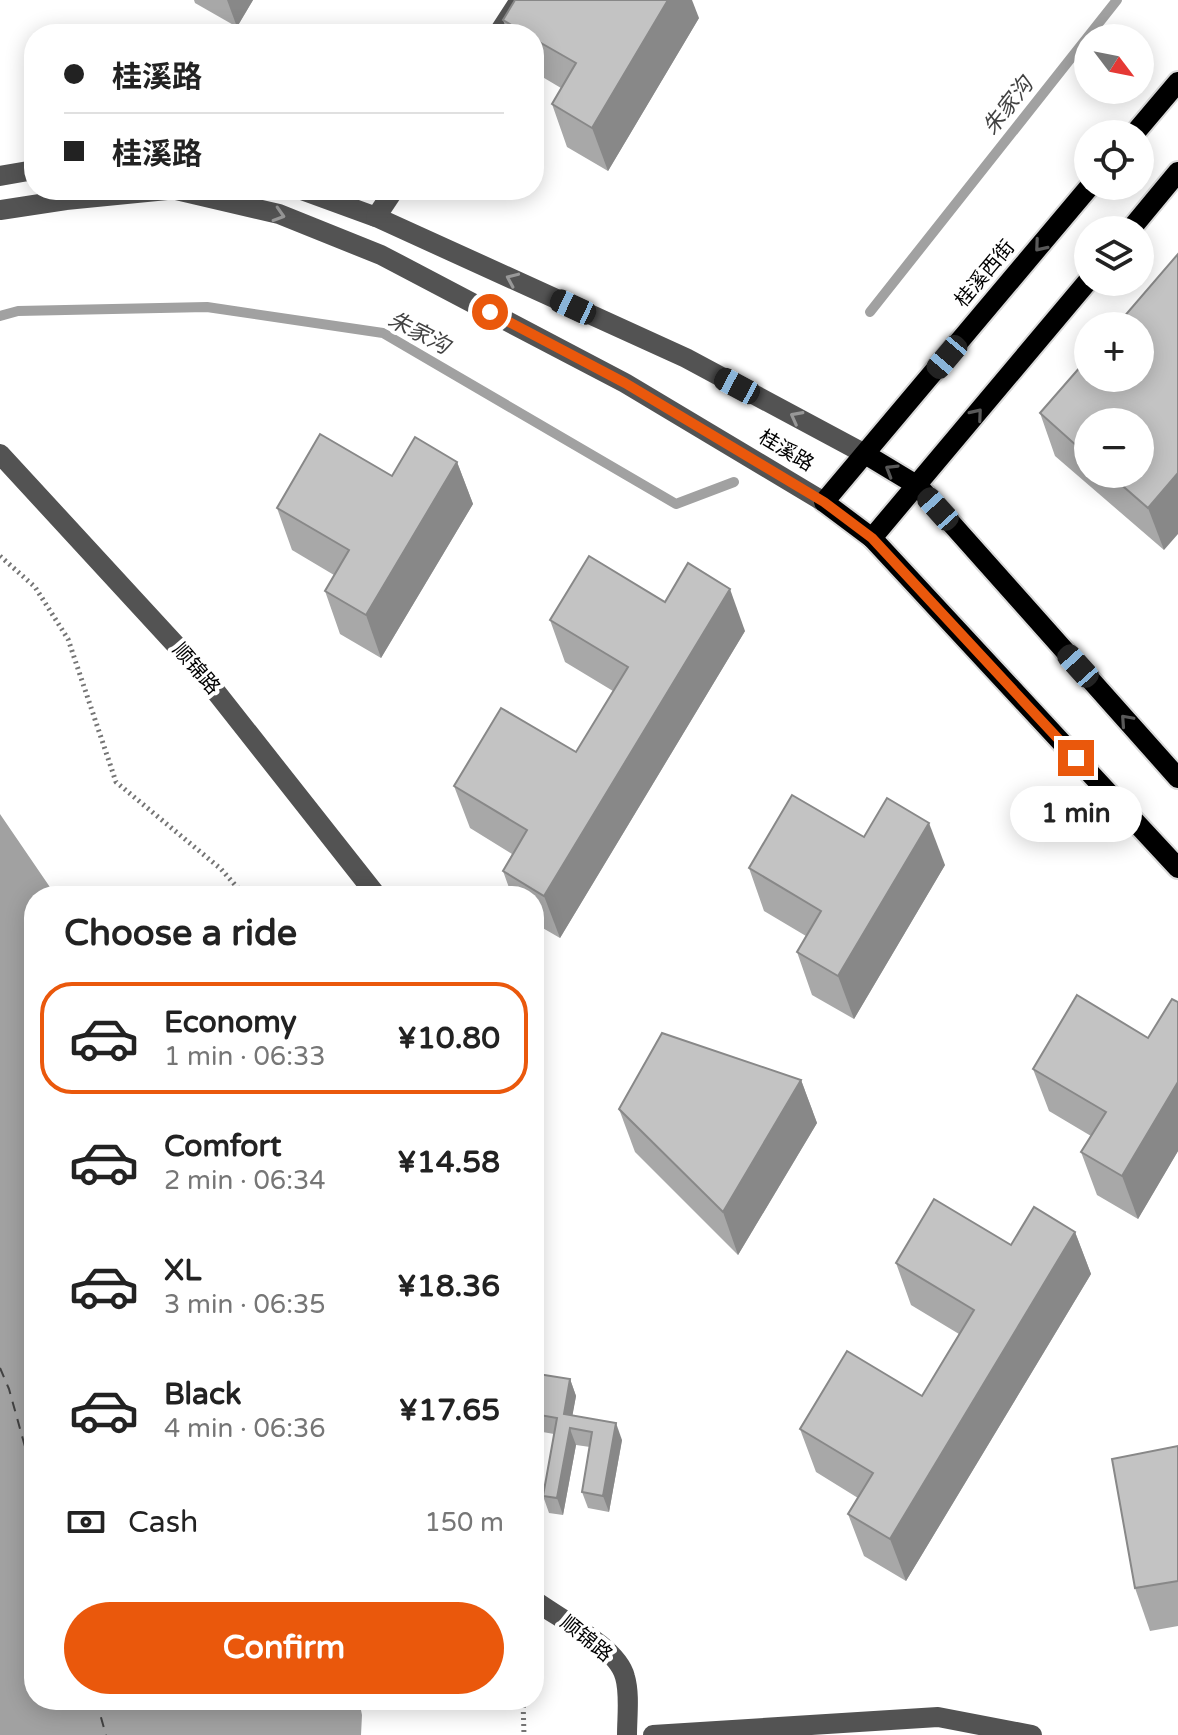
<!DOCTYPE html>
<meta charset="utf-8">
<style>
body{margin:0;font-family:"Varela Round","Noto Sans SC",sans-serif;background:#f2f2f2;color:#222;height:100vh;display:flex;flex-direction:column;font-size:30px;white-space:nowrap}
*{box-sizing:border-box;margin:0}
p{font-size:26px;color:#767676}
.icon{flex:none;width:44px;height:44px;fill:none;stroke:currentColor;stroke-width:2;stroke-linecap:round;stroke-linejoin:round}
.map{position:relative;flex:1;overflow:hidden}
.details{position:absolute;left:24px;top:886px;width:520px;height:824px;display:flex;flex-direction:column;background:#fff;border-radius:32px;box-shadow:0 4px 20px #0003}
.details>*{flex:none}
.top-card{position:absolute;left:24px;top:24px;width:520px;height:176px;border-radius:32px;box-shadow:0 4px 20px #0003;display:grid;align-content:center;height:176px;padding:0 40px;background:#fff}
.needle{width:52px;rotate:122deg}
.tools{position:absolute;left:1074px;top:24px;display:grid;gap:16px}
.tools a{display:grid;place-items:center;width:80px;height:80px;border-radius:50%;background:#fff;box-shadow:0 4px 20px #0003;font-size:40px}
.end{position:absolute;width:36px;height:36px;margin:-18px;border:10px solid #ea580c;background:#fff;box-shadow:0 0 0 4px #fff}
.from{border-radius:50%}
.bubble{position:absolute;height:56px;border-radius:28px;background:#fff;box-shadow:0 4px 20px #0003;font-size:26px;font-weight:700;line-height:56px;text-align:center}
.car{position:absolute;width:24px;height:48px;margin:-24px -12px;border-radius:10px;box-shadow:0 0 6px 2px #0007;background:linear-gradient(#222 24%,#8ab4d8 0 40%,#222 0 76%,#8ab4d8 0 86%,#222 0)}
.top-card b{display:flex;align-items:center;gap:28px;height:76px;font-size:30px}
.top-card b+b{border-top:2px solid #e0e0e0}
.top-card i{width:20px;height:20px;background:#222}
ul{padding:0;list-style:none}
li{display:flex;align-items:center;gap:24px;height:112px;margin:0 16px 12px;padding:0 24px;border:4px solid transparent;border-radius:32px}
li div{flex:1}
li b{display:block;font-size:30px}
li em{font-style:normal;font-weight:700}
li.current{border-color:#ea580c}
li>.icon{width:72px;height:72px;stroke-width:1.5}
h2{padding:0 40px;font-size:36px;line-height:96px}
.pay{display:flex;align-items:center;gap:20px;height:88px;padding:0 40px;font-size:30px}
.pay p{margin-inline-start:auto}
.button{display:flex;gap:16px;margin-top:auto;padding:16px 40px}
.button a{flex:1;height:92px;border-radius:48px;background:#ea580c;color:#fff;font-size:32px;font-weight:700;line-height:92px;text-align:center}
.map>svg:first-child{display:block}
</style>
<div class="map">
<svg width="1178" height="1735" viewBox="0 0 1178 1735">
<rect width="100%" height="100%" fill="#fff"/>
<!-- water -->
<path fill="#a1a1a1" d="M0,814L56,896H34V1700H359L362,1715L361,1735H0Z"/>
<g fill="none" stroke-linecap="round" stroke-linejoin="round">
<!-- stream -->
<g stroke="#a1a1a1" stroke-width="10">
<path d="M870,312L1117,0"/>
<path d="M0,316L18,311L207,307L383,333L676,504L734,482"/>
</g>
<!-- ferry -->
<g stroke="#424242" stroke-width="2" stroke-dasharray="10 8" stroke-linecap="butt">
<path d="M0,1368L9,1389L34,1479"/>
<path d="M96,1700L106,1735"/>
</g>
<defs>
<g id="major">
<path d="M1134,134L1178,82"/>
<path d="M1090,186L824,502L872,538L1178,868"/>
<path d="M1130,230L1178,172"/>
<path d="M865,454L918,486L1178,778"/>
<path d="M872,538L1088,281"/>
</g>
</defs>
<!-- major casing -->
<use href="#major" stroke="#dbdbdb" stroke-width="24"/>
<!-- path -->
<g stroke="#757575" stroke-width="5" stroke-dasharray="2 4" stroke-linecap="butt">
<path d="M0,556L35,587L68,639L116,782L221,869L245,896"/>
<path d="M523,1700L524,1735"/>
</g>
<!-- minor -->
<g stroke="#535353" stroke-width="20">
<path d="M498,34L520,0"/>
<path d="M0,176L34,170"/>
<path d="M176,190L279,214L381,255L625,383L824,502"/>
<path d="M302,190L376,217L686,358L865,454"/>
<path d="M0,210L66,200L167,190"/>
<path d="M376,217L394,190"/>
<path d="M0,454L198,669L377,896"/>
<path d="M534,1600C559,1619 617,1646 625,1677C630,1694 627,1717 627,1735"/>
<path d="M653,1735L938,1717L1032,1735"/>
</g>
<!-- major -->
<use href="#major" stroke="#000" stroke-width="20"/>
</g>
<!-- wall -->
<g fill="#a8a8a8" fill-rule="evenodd">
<path d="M194,0H253L237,27L195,3Z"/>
<path d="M699,18L608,171L567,147L552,104L561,88L534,72V34H508L503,20Z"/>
<path d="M1178,254L1164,550L1055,456L1040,413ZM1088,422L1140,474H1088Z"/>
<path d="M457,462L473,504L381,658L340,634L325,591L334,575L292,550L277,508L392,476Z"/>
<path d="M665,602L745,631L560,938L534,923V896H512L503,871L512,854L470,828L454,786L576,752L613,691L565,662L550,620Z"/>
<path d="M864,837L945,865L854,1019L812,995L797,952L806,936L764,911L749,868Z"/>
<path d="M1178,1002V1151L1138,1219L1097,1195L1081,1152L1091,1136L1049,1111L1033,1069L1148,1038Z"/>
<path d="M801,1080L817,1123L738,1255L635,1152L619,1109Z"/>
<path d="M1075,1232L1091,1274L906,1581L864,1556L848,1514L858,1498L816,1472L800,1429L922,1396L959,1334L911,1305L896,1263L1011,1245Z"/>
<path d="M570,1379L576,1396L572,1416L622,1440L609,1512L588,1508L582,1492L590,1447L576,1445L563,1515L549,1513L543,1496L554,1434L537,1431L534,1421V1398Z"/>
<path d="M1178,1446V1626L1150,1631L1135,1588Z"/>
</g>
<!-- shaded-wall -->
<g fill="#888">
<path d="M227,0H253L237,27Z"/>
<path d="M668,0H692L699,18L608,171L592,128Z"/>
<path d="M457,462L473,504L381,658L366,615Z"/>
<path d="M1178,473V534L1164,550L1148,508Z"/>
<path d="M730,589L745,631L560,938L544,896Z"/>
<path d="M929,823L945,865L854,1019L838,976Z"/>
<path d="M801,1080L817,1123L738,1255L723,1212Z"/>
<path d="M1178,1082V1151L1138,1219L1122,1176Z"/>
<path d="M1075,1232L1091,1274L906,1581L890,1539Z"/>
<path d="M570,1379L576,1396L570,1429L576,1445L563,1515L557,1498L564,1414Z"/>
<path d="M616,1423L622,1440L609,1512L603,1496Z"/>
</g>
<!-- building -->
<g fill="#c3c3c3" stroke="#888" stroke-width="2">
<path d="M515,0H668L592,128L552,104L576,63L534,39V34H526L503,20Z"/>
<path d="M1178,254V473L1148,508L1109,474H1140V422H1088V456L1040,413L1088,358V378H1140V326H1116Z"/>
<path d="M320,434L392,476L415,437L457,462L366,615L325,591L349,550L277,508Z"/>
<path d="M589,556L665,602L688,563L730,589L544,896L503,871L527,830L454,786L501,708L576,752L628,667L550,620Z"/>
<path d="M792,795L864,837L887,798L929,823L838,976L797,952L821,911L749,868Z"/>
<path d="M1077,995L1148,1038L1172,999L1178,1002V1082L1122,1176L1081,1152L1106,1112L1033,1069Z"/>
<path d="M662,1033L801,1080L723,1212L619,1109Z"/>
<path d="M934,1199L1011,1245L1034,1207L1075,1232L890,1539L848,1514L873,1473L800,1429L847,1351L922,1396L974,1310L896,1263Z"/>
<path d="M538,1374L570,1379L564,1414L616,1423L603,1496L582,1492L592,1432L570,1428L557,1498L543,1496L557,1418L534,1414V1398Z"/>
<path d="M1178,1446V1581L1135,1588L1112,1459Z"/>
</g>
<!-- one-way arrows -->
<defs><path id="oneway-chevron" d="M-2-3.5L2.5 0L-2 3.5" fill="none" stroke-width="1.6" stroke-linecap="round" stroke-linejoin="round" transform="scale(2)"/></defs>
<g stroke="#989898">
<use href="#oneway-chevron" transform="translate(279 215) rotate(17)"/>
<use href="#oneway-chevron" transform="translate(512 279) rotate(-156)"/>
<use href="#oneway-chevron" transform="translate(796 417) rotate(-152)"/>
</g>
<g stroke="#595959">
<use href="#oneway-chevron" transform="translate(1040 246) rotate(130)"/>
<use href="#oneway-chevron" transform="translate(977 414) rotate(-50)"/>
<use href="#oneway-chevron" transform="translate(891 470) rotate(-149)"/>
<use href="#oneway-chevron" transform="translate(1126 720) rotate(-132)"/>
</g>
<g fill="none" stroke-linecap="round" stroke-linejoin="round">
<!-- route -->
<path stroke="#ea580c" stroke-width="10" d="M490,312L625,383L824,502L872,538L1076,758"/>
</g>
<g text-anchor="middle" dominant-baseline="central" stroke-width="8" stroke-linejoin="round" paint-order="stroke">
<!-- street labels -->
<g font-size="20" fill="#000" stroke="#fff">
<text transform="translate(985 274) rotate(-50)">桂溪西街</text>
<text transform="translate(786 451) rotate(31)">桂溪路</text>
<text transform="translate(196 669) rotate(49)">顺锦路</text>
<text transform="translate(586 1639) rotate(39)">顺锦路</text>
</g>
<!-- water labels -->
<g font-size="22" font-style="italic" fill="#424242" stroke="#fff">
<text transform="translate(1008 106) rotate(-52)">朱家沟</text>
<text transform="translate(419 333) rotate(27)">朱家沟</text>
</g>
</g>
</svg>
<div class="tools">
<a><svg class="needle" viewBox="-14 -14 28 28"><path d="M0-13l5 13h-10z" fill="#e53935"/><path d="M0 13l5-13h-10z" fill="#767676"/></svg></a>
<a><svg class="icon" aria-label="locate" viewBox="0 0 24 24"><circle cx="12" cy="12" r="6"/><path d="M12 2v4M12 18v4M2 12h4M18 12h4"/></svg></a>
<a><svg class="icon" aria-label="layers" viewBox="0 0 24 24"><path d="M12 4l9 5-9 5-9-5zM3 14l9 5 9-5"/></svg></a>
<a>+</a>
<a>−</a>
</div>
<i class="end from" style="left:490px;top:312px"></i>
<i class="end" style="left:1076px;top:758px"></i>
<div class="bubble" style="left:1010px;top:786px;width:132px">1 min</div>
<i class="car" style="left:573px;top:307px;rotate:295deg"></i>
<i class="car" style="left:947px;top:357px;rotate:220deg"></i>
<i class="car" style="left:737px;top:386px;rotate:298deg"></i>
<i class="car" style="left:938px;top:509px;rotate:318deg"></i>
<i class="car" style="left:1078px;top:666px;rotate:318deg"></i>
<div class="top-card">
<b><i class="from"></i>桂溪路</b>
<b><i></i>桂溪路</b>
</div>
<section class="details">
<h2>Choose a ride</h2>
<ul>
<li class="current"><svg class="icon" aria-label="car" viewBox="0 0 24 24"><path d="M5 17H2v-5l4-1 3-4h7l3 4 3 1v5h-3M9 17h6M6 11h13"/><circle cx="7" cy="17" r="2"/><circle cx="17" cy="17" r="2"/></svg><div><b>Economy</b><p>1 min · 06:33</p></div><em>¥10.80</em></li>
<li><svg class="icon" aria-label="car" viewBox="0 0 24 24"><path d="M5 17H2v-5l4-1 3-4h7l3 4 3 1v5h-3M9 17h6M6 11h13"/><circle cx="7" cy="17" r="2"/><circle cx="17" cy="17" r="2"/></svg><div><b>Comfort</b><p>2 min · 06:34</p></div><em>¥14.58</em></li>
<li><svg class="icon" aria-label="car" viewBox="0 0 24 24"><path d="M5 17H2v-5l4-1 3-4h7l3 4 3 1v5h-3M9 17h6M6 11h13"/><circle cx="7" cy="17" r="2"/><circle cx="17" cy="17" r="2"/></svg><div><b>XL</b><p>3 min · 06:35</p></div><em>¥18.36</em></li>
<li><svg class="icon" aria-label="car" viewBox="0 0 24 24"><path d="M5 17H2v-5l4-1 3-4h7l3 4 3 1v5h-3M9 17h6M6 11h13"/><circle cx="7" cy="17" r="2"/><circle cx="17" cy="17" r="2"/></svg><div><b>Black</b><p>4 min · 06:36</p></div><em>¥17.65</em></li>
</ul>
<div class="pay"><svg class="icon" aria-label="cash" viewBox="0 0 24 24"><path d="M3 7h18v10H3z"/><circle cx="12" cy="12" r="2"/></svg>Cash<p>150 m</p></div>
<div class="button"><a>Confirm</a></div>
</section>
</div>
